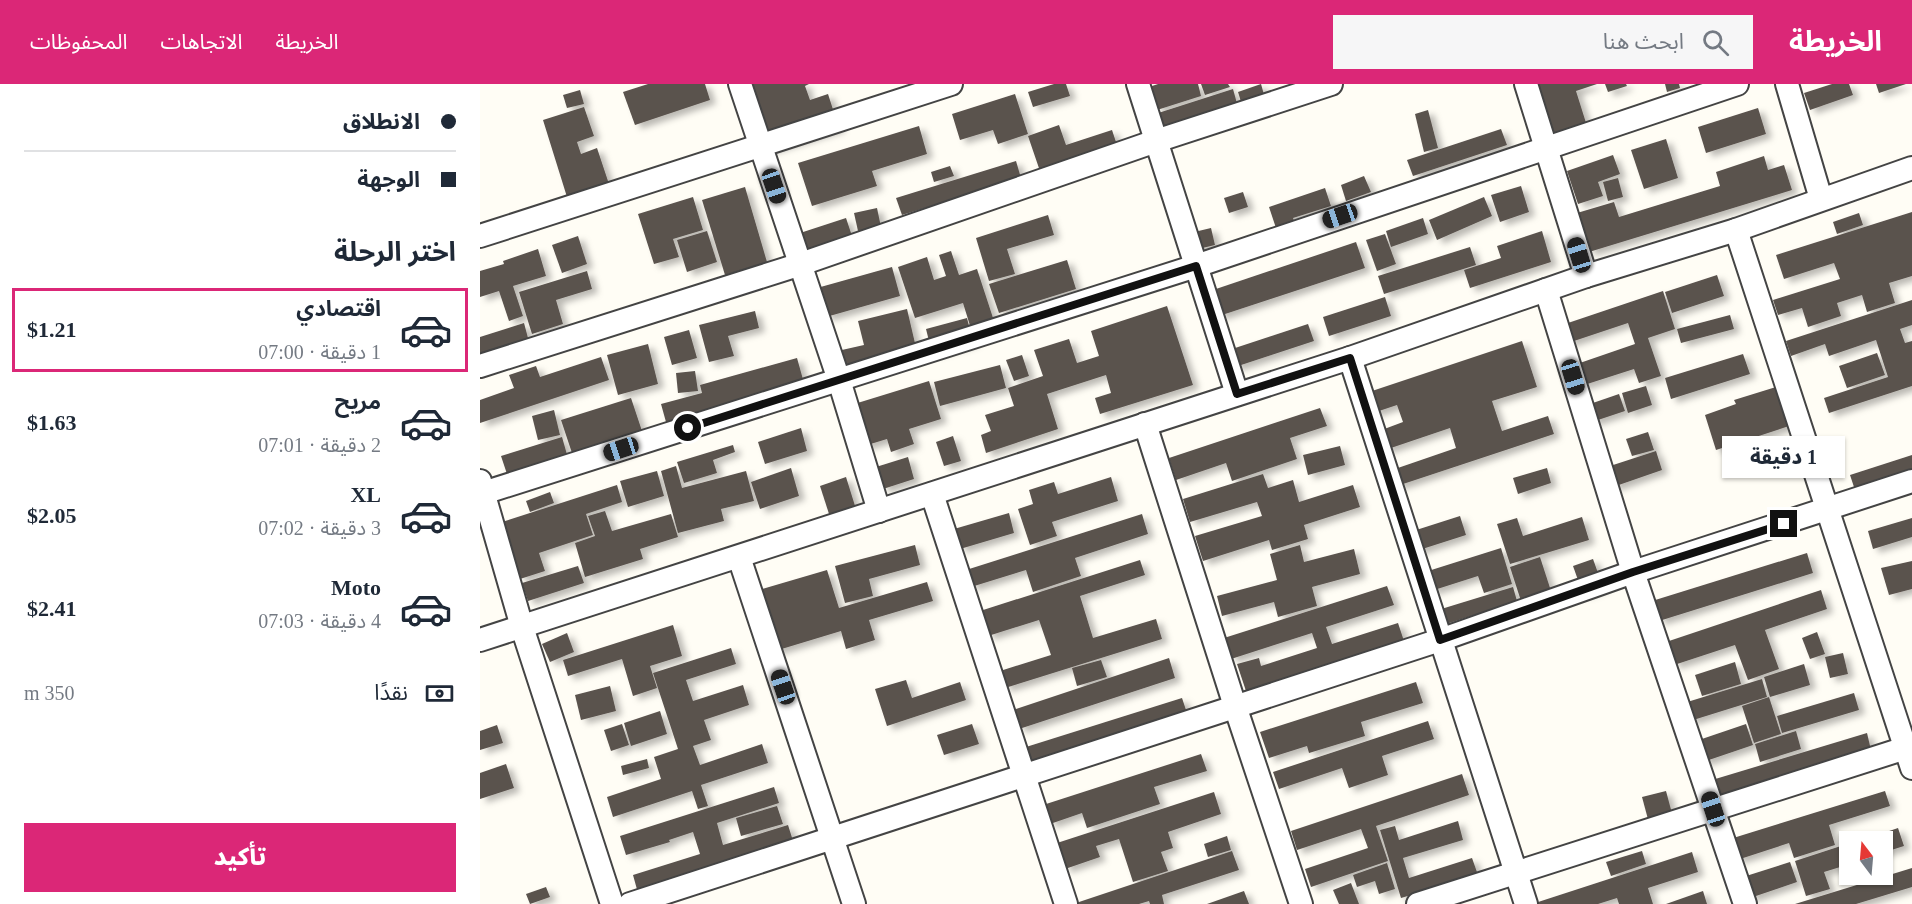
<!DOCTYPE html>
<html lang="ar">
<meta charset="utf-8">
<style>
body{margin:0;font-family:"Times New Roman","Noto Sans Arabic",serif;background:#f6f6f7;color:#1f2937;direction:rtl;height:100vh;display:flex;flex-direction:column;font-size:22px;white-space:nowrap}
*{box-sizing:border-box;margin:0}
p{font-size:20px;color:#747a83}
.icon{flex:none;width:33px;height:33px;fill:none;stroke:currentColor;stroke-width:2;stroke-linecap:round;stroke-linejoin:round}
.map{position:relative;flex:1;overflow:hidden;direction:ltr}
.drawer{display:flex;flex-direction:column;background:#fff;width:480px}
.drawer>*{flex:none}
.hud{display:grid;align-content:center;height:132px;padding:0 24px;background:#fff}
.needle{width:39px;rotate:344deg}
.controls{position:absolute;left:1359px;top:747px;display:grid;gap:12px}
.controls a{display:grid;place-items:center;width:54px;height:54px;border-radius:0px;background:#fff;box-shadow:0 2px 4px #0004;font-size:30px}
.end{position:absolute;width:27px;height:27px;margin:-14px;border:8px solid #111;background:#fff;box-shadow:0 0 0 3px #fff}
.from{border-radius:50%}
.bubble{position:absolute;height:42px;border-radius:0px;background:#fff;box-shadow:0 2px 4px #0004;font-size:20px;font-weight:800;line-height:42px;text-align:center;direction:rtl}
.car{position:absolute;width:18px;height:36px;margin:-18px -9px;border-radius:8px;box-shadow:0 0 4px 2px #0007;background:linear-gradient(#222 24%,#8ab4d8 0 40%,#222 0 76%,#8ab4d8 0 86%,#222 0)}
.hud b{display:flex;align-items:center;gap:21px;height:57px;font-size:22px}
.hud b+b{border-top:2px solid #e0e1e3}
.hud i{width:15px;height:15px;background:#1f2937}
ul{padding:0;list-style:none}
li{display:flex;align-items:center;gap:18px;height:84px;margin:0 12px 9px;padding:0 12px;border:3px solid transparent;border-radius:0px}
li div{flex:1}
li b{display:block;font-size:22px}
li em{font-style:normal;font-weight:800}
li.selected{border-color:#db2777}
li>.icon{width:54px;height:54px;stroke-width:1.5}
h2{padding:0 24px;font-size:27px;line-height:72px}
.pay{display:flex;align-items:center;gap:15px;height:66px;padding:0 24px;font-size:22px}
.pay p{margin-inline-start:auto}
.primary-button{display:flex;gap:12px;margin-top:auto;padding:12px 24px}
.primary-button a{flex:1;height:69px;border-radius:0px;background:#db2777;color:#fff;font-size:24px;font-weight:800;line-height:69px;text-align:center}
header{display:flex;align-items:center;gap:36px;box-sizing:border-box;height:84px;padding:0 30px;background:#db2777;color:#fff}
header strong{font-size:28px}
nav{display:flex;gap:33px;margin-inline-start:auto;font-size:21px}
.search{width:420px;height:54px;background:#f6f6f7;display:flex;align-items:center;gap:15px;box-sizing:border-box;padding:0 21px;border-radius:0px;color:#747a83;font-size:22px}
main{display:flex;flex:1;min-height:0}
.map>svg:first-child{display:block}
</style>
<header>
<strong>الخريطة</strong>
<div class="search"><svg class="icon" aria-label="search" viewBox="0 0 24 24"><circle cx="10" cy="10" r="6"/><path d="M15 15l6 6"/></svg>ابحث هنا</div>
<nav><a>الخريطة</a><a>الاتجاهات</a><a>المحفوظات</a></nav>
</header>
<main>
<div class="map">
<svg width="1432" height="820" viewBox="0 0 1432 820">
<defs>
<filter id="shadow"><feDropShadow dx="6" dy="4" stdDeviation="3" flood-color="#0004"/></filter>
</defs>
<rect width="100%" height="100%" fill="#fffdf5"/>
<!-- building -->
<g fill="#5a524d" filter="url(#shadow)">
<path d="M168,0H225L230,16L155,41L143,8Z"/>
<path d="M268,0H329L325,2L330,16L348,10L359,44L288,66Z"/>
<path d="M574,0H586L590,12L553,23L548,8Z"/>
<path d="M678,0H718L721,12L677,26L669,3Z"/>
<path d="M721,0H748L750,3L725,11Z"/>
<path d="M781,0L785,14L762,21L758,8Z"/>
<path d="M1053,0H1117L1096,7L1107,42L1070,54Z"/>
<path d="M1125,0H1146L1147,2L1128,8Z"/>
<path d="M1185,0H1199L1200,4L1187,8Z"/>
<path d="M1352,0H1369L1373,11L1330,26L1324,9Z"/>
<path d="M1396,0H1426L1399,9Z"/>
<path d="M753,5L758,23L678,49L672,31Z"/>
<path d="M100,6L104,20L87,24L83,11Z"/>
<path d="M535,10L548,50L518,60L513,46L480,56L472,30Z"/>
<path d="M104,23L114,52L97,58L101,70L117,64L129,100L87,113L63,36Z"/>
<path d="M1278,24L1286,50L1226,69L1218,43Z"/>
<path d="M948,26L958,64L944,68L935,30Z"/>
<path d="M579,41L586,61L632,46L639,67L562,93L548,52Z"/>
<path d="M439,42L447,70L392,87L397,102L332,122L318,79Z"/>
<path d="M1021,45L1027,61L933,92L927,76Z"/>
<path d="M1186,55L1198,94L1164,105L1151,66Z"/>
<path d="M1133,71L1140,90L1118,98L1123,112L1098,120L1087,87Z"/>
<path d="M1284,72L1288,86L1304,81L1312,106L1109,168L1097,129L1134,118L1139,133L1240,102L1236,88Z"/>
<path d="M536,77L541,94L422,131L416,114Z"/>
<path d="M470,82L474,92L454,98L451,88Z"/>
<path d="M884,92L891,108L866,117L861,101Z"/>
<path d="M1138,94L1143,113L1128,117L1123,98Z"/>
<path d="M1041,102L1049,128L1020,138L1011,111Z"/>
<path d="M265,103L287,178L245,191L222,116Z"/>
<path d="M845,104L851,122L813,134L818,147L799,153L789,123Z"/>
<path d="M763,108L768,123L749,129L744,114Z"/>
<path d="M213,113L223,146L193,155L199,173L174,180L158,130Z"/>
<path d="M1004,113L1012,132L957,156L949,136Z"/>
<path d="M397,124L401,143L378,147L374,129Z"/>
<path d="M1432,128V192L1409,199L1415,219L1387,228L1382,211L1357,219L1361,232L1328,243L1322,224L1298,231L1293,216L1360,195L1354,179L1304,195L1296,171Z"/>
<path d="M1379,129L1383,141L1357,150L1353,138Z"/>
<path d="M568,131L574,151L527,165L535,190L509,197L496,154Z"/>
<path d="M366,134L373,155L324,171L317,150Z"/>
<path d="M943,134L948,150L911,163L906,147Z"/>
<path d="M731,144L735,161L714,166L710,149Z"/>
<path d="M227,147L237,178L207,188L197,156Z"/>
<path d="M1062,147L1071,178L990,204L984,186L1021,174L1017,162Z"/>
<path d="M905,150L916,180L897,187L886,156Z"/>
<path d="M98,152L107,180L82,189L72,161Z"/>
<path d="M876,158L885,184L739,232L730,207Z"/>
<path d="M990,163L996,181L904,210L898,192Z"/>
<path d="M58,165L66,192L33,202L43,232L29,237L19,207L0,213V187L24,180L23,177Z"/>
<path d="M471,167L479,191L497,185L515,240L492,248L483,219L435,234L418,183L447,173L454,196L466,192L459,171Z"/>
<path d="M587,176L596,205L519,229L509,200Z"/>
<path d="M412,183L420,212L346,233L337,204Z"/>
<path d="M107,187L112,205L76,216L83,240L52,250L39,208Z"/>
<path d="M1237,191L1244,212L1192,229L1185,208Z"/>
<path d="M1183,207L1195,245L1168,254L1181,292L1159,299L1154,285L1101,302L1094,281L1155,260L1148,239L1088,259L1082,241Z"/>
<path d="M905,213L911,232L849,252L843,233Z"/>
<path d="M1432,216V241L1420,245L1425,259L1432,257V302L1349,329L1344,314L1408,293L1396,256L1349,272L1345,260L1311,272L1306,257Z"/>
<path d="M687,222L713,301L620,330L615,314L631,309L626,291L567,310L578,345L506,369L501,351L511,347L505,331L534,322L528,304L563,292L554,266L589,255L597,279L619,272L611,247Z"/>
<path d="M427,225L438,272L359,292L353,268L384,261L378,237Z"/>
<path d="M275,227L279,244L248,252L254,272L229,278L219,241Z"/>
<path d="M1250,231L1254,245L1201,259L1197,245Z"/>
<path d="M487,234L493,258L452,269L446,245Z"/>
<path d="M44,239L48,254L0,269V253Z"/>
<path d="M828,240L834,257L755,283L749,266Z"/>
<path d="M209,246L217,274L192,281L184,253Z"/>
<path d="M1042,257L1057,303L1012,317L1022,347L1068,332L1074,350L917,402L912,386L976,364L970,344L905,366L899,347L923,338L917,321L893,329L886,309Z"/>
<path d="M168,260L178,300L138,311L127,271Z"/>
<path d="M1397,269L1405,291L1367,304L1359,282Z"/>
<path d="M1263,270L1270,290L1191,315L1185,294Z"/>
<path d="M542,271L549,292L534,297L526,276Z"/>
<path d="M121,273L129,296L0,339V316L34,304L29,291L56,282L60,293Z"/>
<path d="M317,274L324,299L186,338L181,320L222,309L220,301Z"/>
<path d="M520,281L526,304L460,322L454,298Z"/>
<path d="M215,287L218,307L198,309L196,289Z"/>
<path d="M449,297L461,335L429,345L434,360L411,368L407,355L384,362L371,321Z"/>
<path d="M1166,302L1172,321L1148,329L1142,309Z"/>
<path d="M1296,303L1309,342L1236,366L1225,331L1256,320L1254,316Z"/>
<path d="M1139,310L1145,327L1112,338L1107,321Z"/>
<path d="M151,314L162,347L92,369L81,336Z"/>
<path d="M840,324L847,342L810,354L817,375L752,397L746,379L696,396L689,374Z"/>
<path d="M74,326L80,351L58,356L52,332Z"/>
<path d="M321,344L327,367L285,380L278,358Z"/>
<path d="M1168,348L1174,366L1152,372L1146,355Z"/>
<path d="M473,352L481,377L464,382L456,358Z"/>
<path d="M82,353L88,374L28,393L21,372Z"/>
<path d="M253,361L255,368L233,376L237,389L204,399L197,378Z"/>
<path d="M860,362L865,381L828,391L823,371Z"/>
<path d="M1176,367L1182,386L1133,403L1127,383Z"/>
<path d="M1432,371V389L1375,406L1370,391Z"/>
<path d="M428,373L434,395L403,405L396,383Z"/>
<path d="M196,382L202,404L266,387L274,417L241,425L244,437L198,449L181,387Z"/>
<path d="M311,384L319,412L280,425L271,398Z"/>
<path d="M1067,384L1071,399L1038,410L1033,394Z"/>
<path d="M177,387L184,412L148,423L140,397Z"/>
<path d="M783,390L788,404L813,396L819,418L873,401L880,423L824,441L828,455L792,466L789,456L723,477L715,452L782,432L777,418L710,438L703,415Z"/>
<path d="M366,393L376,425L350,433L340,402Z"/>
<path d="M631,393L638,417L572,438L577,452L550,461L538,425L553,420L549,406L574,398L578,410Z"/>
<path d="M137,401L142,418L106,430L113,451L59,469L65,487L40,495L22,438Z"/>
<path d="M70,408L74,419L50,428L46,417Z"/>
<path d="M125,427L132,447L191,430L198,453L160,465L163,475L105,493L95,459L115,452L108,432Z"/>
<path d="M529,429L534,449L480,465L474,445Z"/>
<path d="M662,430L668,450L595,474L601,492L553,508L546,486L491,503L486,486Z"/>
<path d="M980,432L986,451L936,467L930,448Z"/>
<path d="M1102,433L1109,456L1030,480L1017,440L1037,434L1043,452Z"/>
<path d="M1432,434V453L1393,465L1388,447Z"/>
<path d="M435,461L440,481L389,495L393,512L365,519L355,482Z"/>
<path d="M820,461L824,478L874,465L880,490L832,503L837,522L798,533L794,518L742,532L737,512L797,496L790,470Z"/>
<path d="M1021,464L1032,500L1004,509L998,492L951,507L945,488Z"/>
<path d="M1327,469L1333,489L1179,537L1172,517Z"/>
<path d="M1060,473L1071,507L1041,517L1030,483Z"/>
<path d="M1113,475L1123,503L1103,510L1093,482Z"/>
<path d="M660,476L665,491L600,512L613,554L676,535L682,555L525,604L520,587L571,571L559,536L508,552L500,527Z"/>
<path d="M1432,477V505L1409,511L1401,484Z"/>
<path d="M98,482L104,499L48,517L42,499Z"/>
<path d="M347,486L359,524L447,498L453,517L389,536L395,556L366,565L361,547L295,567L272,508Z"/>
<path d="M907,502L914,521L846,543L852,560L918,539L924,557L766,607L757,580L779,574L781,582L837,564L832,549L751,575L744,554Z"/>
<path d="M1033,503L1037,517L963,541L958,526Z"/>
<path d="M1341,506L1347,525L1285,546L1299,585L1268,596L1255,561L1194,581L1186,558Z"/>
<path d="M193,541L202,572L170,582L177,604L153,612L142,575L88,592L83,576Z"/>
<path d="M1337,548L1345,570L1330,575L1322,554Z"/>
<path d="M87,549L94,568L70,578L62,560Z"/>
<path d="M251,564L256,580L206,596L213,617L263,601L269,621L224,636L231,656L213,662L220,681L282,660L288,679L221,701L228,722L218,725L212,707L133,733L127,713L181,695L174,673L198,665L173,589Z"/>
<path d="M1363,569L1368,590L1350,594L1345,573Z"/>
<path d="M689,574L695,594L539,645L533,626Z"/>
<path d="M621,576L627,593L597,602L592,584Z"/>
<path d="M1255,578L1261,600L1222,612L1215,591Z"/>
<path d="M1324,580L1330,601L1290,613L1284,593Z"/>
<path d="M1282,595L1287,613L1210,637L1204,619Z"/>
<path d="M426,596L432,614L480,598L486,616L407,642L395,605Z"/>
<path d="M936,598L943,619L881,638L885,652L829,669L827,662L789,674L780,648Z"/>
<path d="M130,602L136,627L101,636L95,611Z"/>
<path d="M1374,609L1379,626L1302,649L1297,632Z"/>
<path d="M1289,613L1301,650L1274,659L1262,622Z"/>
<path d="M702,614L708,632L553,682L546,663Z"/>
<path d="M180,627L187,650L151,662L144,639Z"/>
<path d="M948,637L954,655L902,672L908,691L869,704L862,684L799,705L793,688Z"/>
<path d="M142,640L149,661L131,667L124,646Z"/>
<path d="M492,640L499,660L464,671L457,651Z"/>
<path d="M1266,640L1273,661L1223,678L1216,657Z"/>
<path d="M17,641L23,659L0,666V647Z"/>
<path d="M1316,647L1321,665L1280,678L1275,660Z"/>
<path d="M1387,649L1391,666L1237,712L1232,696Z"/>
<path d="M721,670L727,687L674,703L680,720L607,744L602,729L570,740L563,721Z"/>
<path d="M167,675L169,684L143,691L141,682Z"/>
<path d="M26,680L34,704L0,715V689Z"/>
<path d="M982,690L989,711L896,742L908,777L831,803L825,785L888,764L881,745L817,766L811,747Z"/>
<path d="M294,703L299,719L237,739L243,761L308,741L314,760L158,809L153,791L220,770L213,748L189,756L190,758L146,771L140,752Z"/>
<path d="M1186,707L1193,733L1169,739L1162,713Z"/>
<path d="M1405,707L1410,722L1349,741L1355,761L1314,774L1309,759L1257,776L1250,755Z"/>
<path d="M734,708L741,730L688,748L693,764L681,768L688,787L653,798L639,755L616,762L620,773L585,785L577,759Z"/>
<path d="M297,722L303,740L261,752L256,734Z"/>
<path d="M978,737L983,756L923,774L929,794L992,774L998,791L921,814L900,746L915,742L919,756Z"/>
<path d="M1418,744L1424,762L1402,769V758H1377Z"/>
<path d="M747,752L751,766L728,773L724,760Z"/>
<path d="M1370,759V780L1344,788L1350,805L1326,812L1315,777Z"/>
<path d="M752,767L759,786L682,811L684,820H670L669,817L659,820H593Z"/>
<path d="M1162,767L1166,780L1131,792L1126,778Z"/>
<path d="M1212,768L1218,788L1168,804L1173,820H1139L1137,814L1118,820H1052Z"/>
<path d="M1310,778L1317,798L1270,814L1263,793Z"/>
<path d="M907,779L915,805L899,810L895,797L877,803L873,791Z"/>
<path d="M1432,784V803L1376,820H1315Z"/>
<path d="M871,799L879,820H859L853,806Z"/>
<path d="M66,803L70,813L50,820L46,810Z"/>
<path d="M764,807L769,820H727Z"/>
<path d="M1223,807L1227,820H1186Z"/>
</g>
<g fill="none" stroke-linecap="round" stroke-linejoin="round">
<defs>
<g id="minor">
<path d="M260,0L359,296L399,427"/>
<path d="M658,0L757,310"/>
<path d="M1046,0L1106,192"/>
<path d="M1307,0L1341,115"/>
<path d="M1256,146L1432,684"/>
<path d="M0,152L471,0"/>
<path d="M1066,206L1153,488L1265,820"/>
<path d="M870,274L1046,820"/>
<path d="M0,282L321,180L676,57L851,0"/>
<path d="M665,340L755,622L821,820"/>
<path d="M0,397L42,543L132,820"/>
<path d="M0,410L716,182L1257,0"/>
<path d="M452,410L586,820"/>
<path d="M259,473L374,820"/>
<path d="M0,556L870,274L1106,192L1256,146L1432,84"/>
<path d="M150,820L960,556L1153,488L1432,397"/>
<path d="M938,820L1432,662"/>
</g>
</defs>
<!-- minor casing -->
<use href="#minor" stroke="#444" stroke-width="26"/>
<!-- minor -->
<use href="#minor" stroke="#fff" stroke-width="22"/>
</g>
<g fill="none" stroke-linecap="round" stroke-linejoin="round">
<!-- route -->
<path stroke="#111" stroke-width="8" d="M208,344L716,182L757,310L870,274L960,556L1153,488L1304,440"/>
</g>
</svg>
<div class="controls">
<a><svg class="needle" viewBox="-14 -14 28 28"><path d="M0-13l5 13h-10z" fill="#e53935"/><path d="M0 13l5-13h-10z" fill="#747a83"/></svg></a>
</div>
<i class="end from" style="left:208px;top:344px"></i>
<i class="end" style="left:1304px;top:440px"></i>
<div class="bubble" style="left:1242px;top:352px;width:123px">1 دقيقة</div>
<i class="car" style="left:294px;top:102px;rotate:161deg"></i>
<i class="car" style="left:860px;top:132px;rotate:251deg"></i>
<i class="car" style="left:1099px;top:171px;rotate:343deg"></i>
<i class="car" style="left:1093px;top:293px;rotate:163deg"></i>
<i class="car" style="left:141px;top:365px;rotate:252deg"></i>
<i class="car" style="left:303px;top:603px;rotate:341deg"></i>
<i class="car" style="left:1233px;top:725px;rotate:342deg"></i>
</div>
<section class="drawer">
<div class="hud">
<b><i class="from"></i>الانطلاق</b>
<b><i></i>الوجهة</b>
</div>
<h2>اختر الرحلة</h2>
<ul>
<li class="selected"><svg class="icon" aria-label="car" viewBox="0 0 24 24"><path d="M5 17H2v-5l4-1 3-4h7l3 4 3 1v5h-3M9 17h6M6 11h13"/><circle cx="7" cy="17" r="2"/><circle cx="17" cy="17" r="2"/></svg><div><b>اقتصادي</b><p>1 دقيقة · 07:00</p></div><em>$1.21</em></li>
<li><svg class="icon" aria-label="car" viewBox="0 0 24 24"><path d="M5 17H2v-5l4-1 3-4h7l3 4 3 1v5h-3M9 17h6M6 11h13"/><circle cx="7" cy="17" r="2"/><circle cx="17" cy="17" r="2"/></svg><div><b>مريح</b><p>2 دقيقة · 07:01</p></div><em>$1.63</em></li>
<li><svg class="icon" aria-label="car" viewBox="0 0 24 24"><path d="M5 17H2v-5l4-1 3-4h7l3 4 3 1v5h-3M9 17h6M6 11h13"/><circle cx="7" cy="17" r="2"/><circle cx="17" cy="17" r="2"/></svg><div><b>XL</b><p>3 دقيقة · 07:02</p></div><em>$2.05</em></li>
<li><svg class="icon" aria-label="car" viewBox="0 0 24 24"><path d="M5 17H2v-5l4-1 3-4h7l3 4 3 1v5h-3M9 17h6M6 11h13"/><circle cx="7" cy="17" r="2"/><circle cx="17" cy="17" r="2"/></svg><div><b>Moto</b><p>4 دقيقة · 07:03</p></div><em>$2.41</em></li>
</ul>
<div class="pay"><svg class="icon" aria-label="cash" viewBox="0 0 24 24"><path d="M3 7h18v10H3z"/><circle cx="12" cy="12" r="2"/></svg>نقدًا<p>350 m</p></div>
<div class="primary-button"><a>تأكيد</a></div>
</section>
</main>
